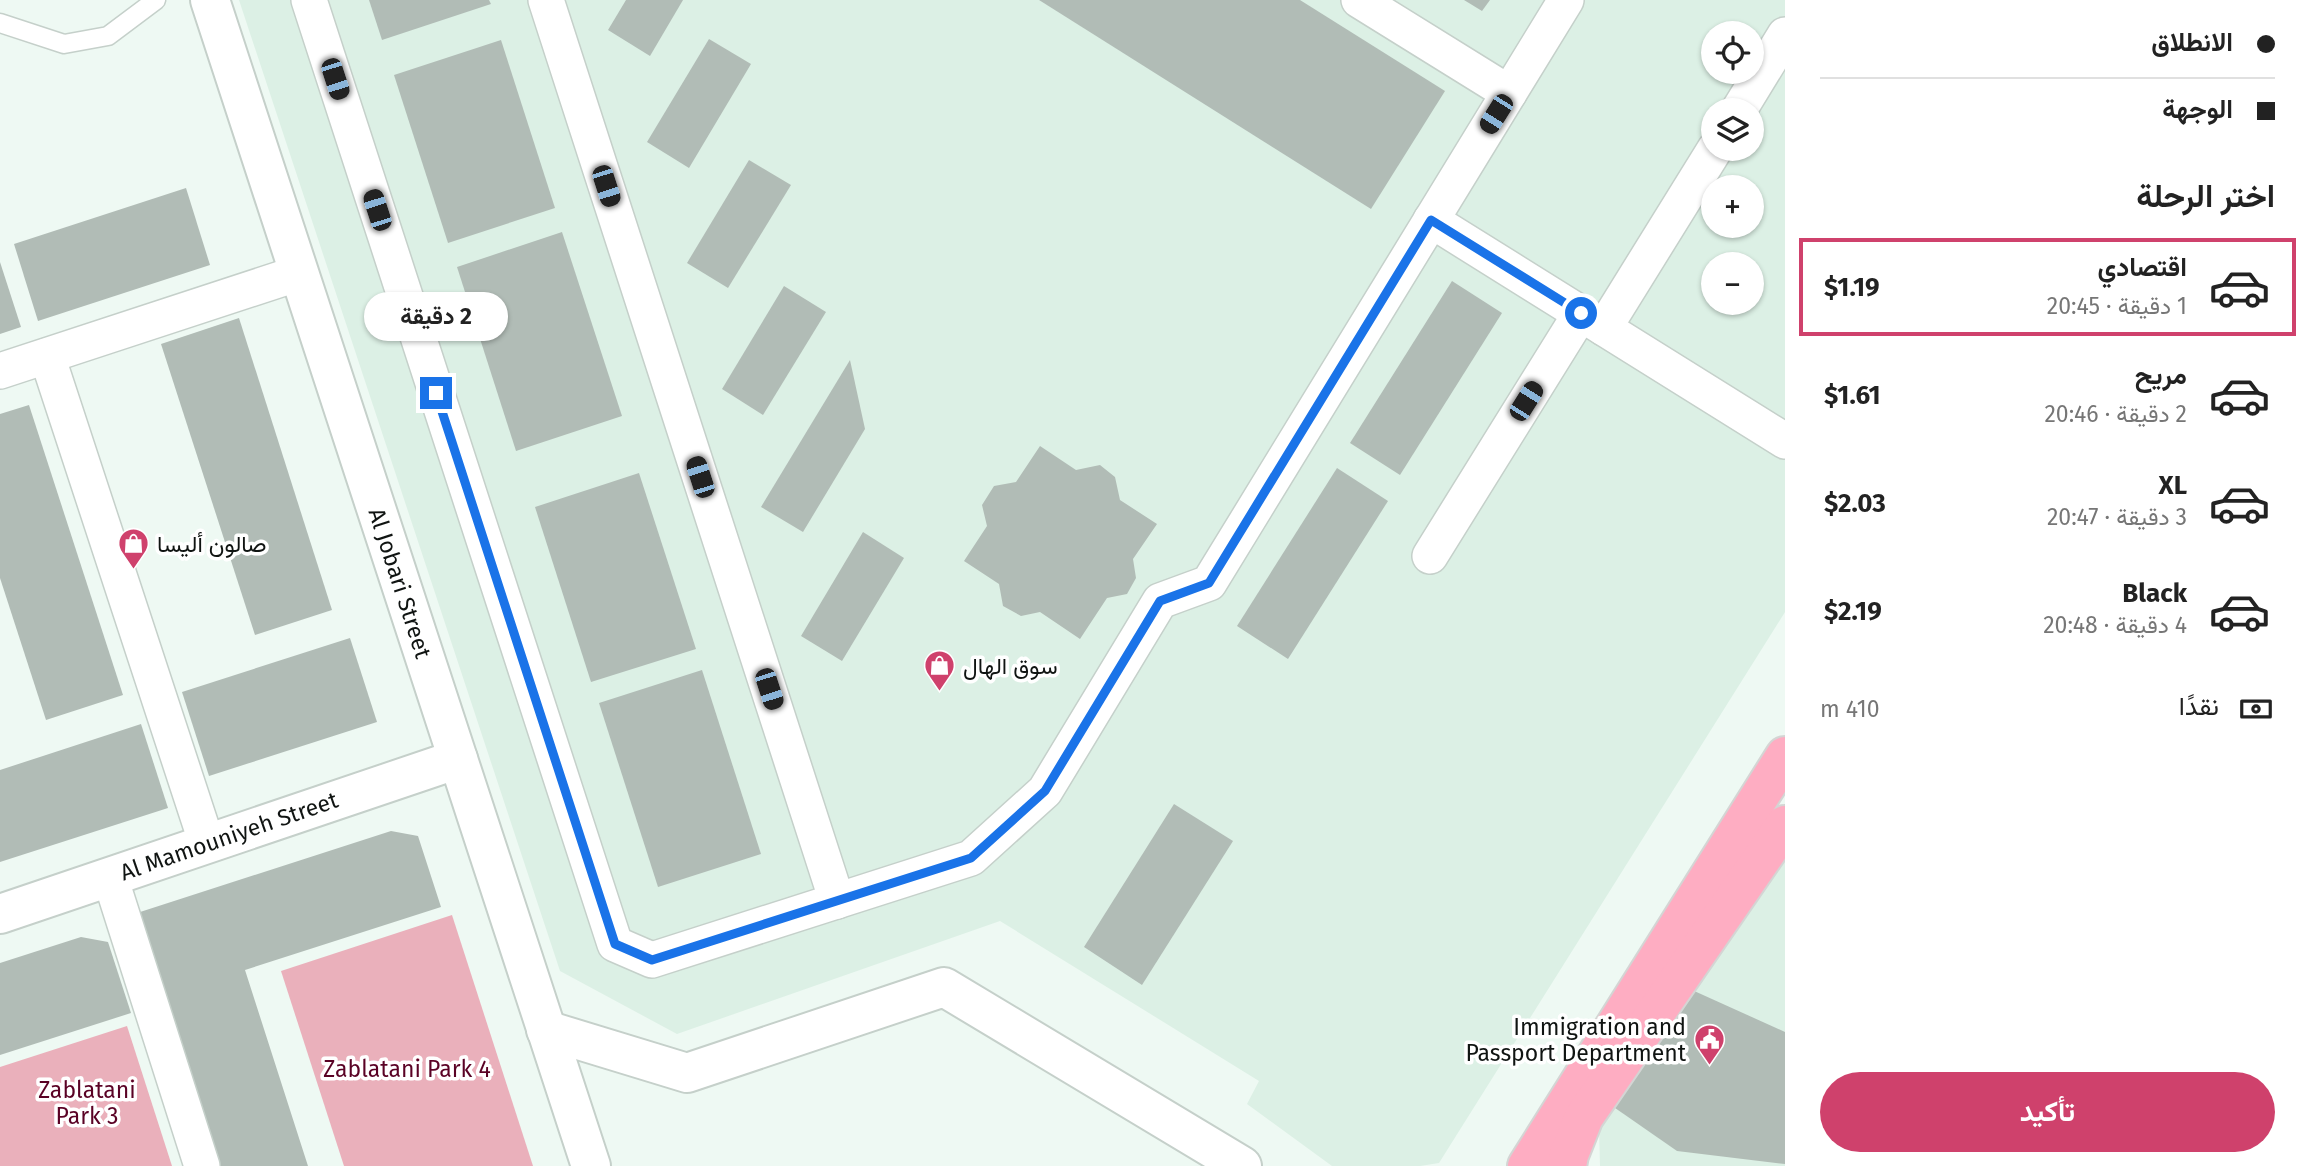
<!DOCTYPE html>
<html lang="ar">
<meta charset="utf-8">
<style>
body{margin:0;font-family:"Fira Sans",Vazirmatn,sans-serif;background:#f2f2f2;color:#222;direction:rtl;height:100vh;display:flex;flex-direction:column;font-size:26px;white-space:nowrap}
*{box-sizing:border-box;margin:0}
p{font-size:23px;color:#767676}
.icon{flex:none;width:38px;height:38px;fill:none;stroke:currentColor;stroke-width:2;stroke-linecap:round;stroke-linejoin:round}
.map{position:relative;flex:1;overflow:hidden;direction:ltr}
.drawer{display:flex;flex-direction:column;background:#fff;width:525px}
.drawer>*{flex:none}
.hud{display:grid;align-content:center;height:154px;padding:0 35px;background:#fff}
.controls{position:absolute;left:1701px;top:21px;display:grid;gap:14px}
.controls a{display:grid;place-items:center;width:63px;height:63px;border-radius:50%;background:#fff;box-shadow:0 2px 5px #0004;font-size:35px}
.end{position:absolute;width:32px;height:32px;margin:-16px;border:9px solid #1a73e8;background:#fff;box-shadow:0 0 0 4px #fff}
.from{border-radius:50%}
.bubble{position:absolute;height:49px;border-radius:24px;background:#fff;box-shadow:0 2px 5px #0004;font-size:23px;font-weight:700;line-height:49px;text-align:center;direction:rtl}
.car{position:absolute;width:21px;height:42px;margin:-21px -10px;border-radius:9px;box-shadow:0 0 5px 2px #0007;background:linear-gradient(#222 24%,#8ab4d8 0 40%,#222 0 76%,#8ab4d8 0 86%,#222 0)}
.hud b{display:flex;align-items:center;gap:24px;height:66px;font-size:26px}
.hud b+b{border-top:2px solid #e0e0e0}
.hud i{width:18px;height:18px;background:#222}
ul{padding:0;list-style:none}
li{display:flex;align-items:center;gap:21px;height:98px;margin:0 14px 10px;padding:0 21px;border:4px solid transparent;border-radius:0px}
li div{flex:1}
li b{display:block;font-size:26px}
li em{font-style:normal;font-weight:700}
li.selected{border-color:#cf416c}
li>.icon{width:63px;height:63px;stroke-width:1.5}
h2{padding:0 35px;font-size:32px;line-height:84px}
.pay{display:flex;align-items:center;gap:18px;height:77px;padding:0 35px;font-size:26px}
.pay p{margin-inline-start:auto}
.action{display:flex;gap:14px;margin-top:auto;padding:14px 35px}
.action a{flex:1;height:80px;border-radius:42px;background:#cf416c;color:#fff;font-size:28px;font-weight:700;line-height:80px;text-align:center}
main{display:flex;flex:1;min-height:0}
.map>svg:first-child{display:block}
</style>
<main>
<section class="drawer">
<div class="hud">
<b><i class="from"></i>الانطلاق</b>
<b><i></i>الوجهة</b>
</div>
<h2>اختر الرحلة</h2>
<ul>
<li class="selected"><svg class="icon" aria-label="car" viewBox="0 0 24 24"><path d="M5 17H2v-5l4-1 3-4h7l3 4 3 1v5h-3M9 17h6M6 11h13"/><circle cx="7" cy="17" r="2"/><circle cx="17" cy="17" r="2"/></svg><div><b>اقتصادي</b><p>1 دقيقة · 20:45</p></div><em>$1.19</em></li>
<li><svg class="icon" aria-label="car" viewBox="0 0 24 24"><path d="M5 17H2v-5l4-1 3-4h7l3 4 3 1v5h-3M9 17h6M6 11h13"/><circle cx="7" cy="17" r="2"/><circle cx="17" cy="17" r="2"/></svg><div><b>مريح</b><p>2 دقيقة · 20:46</p></div><em>$1.61</em></li>
<li><svg class="icon" aria-label="car" viewBox="0 0 24 24"><path d="M5 17H2v-5l4-1 3-4h7l3 4 3 1v5h-3M9 17h6M6 11h13"/><circle cx="7" cy="17" r="2"/><circle cx="17" cy="17" r="2"/></svg><div><b>XL</b><p>3 دقيقة · 20:47</p></div><em>$2.03</em></li>
<li><svg class="icon" aria-label="car" viewBox="0 0 24 24"><path d="M5 17H2v-5l4-1 3-4h7l3 4 3 1v5h-3M9 17h6M6 11h13"/><circle cx="7" cy="17" r="2"/><circle cx="17" cy="17" r="2"/></svg><div><b>Black</b><p>4 دقيقة · 20:48</p></div><em>$2.19</em></li>
</ul>
<div class="pay"><svg class="icon" aria-label="cash" viewBox="0 0 24 24"><path d="M3 7h18v10H3z"/><circle cx="12" cy="12" r="2"/></svg>نقدًا<p>410 m</p></div>
<div class="action"><a>تأكيد</a></div>
</section>
<div class="map">
<svg width="1785" height="1166" viewBox="0 0 1785 1166">
<rect width="100%" height="100%" fill="#eef9f3"/>
<!-- built -->
<g fill="#dcf0e5" fill-rule="evenodd">
<path d="M239,0H1785V612L1439,1163L1420,1166H1332L1247,1104L1259,1081L1000,921L677,1034L560,971ZM1713,33H1752V72H1713ZM1713,110H1752V149H1713ZM1713,187H1752V226H1713ZM1713,264H1752V303H1713Z"/>
<path d="M1785,825V1166H1600L1599,1125Z"/>
</g>
<!-- green -->
<g fill="#eab0bb">
<path d="M452,915L533,1166H344L281,971Z"/>
<path d="M127,1026L172,1166H0V1067Z"/>
</g>
<!-- building -->
<g fill="#b1bcb6">
<path d="M369,0H489L491,4L382,40Z"/>
<path d="M626,0H683L650,56L608,30Z"/>
<path d="M1039,0H1300L1445,91L1371,209Z"/>
<path d="M1464,0H1490L1482,11Z"/>
<path d="M709,39L751,64L689,168L647,142Z"/>
<path d="M501,40L555,208L448,243L394,75Z"/>
<path d="M749,160L791,185L728,288L687,263Z"/>
<path d="M186,188L210,265L38,321L14,244Z"/>
<path d="M562,232L622,416L516,451L457,267Z"/>
<path d="M0,262L21,327L0,334Z"/>
<path d="M1452,281L1502,313L1400,475L1350,443Z"/>
<path d="M784,286L826,312L763,415L722,389Z"/>
<path d="M239,318L332,610L255,635L161,344Z"/>
<path d="M850,360L865,429L803,532L761,507Z"/>
<path d="M29,405L123,695L46,720L0,578V414Z"/>
<path d="M1040,446L1076,470L1100,465L1115,477L1120,500L1157,524L1133,559L1136,578L1127,594L1107,598L1080,639L1040,612L1021,616L1003,606L999,584L964,561L987,526L982,505L994,486L1016,482Z"/>
<path d="M1337,468L1388,501L1288,659L1237,626Z"/>
<path d="M639,473L696,649L591,682L535,507Z"/>
<path d="M863,532L904,558L842,661L801,636Z"/>
<path d="M350,638L377,722L209,776L182,692Z"/>
<path d="M702,670L761,854L658,887L599,703Z"/>
<path d="M141,724L168,808L0,862V770Z"/>
<path d="M1174,804L1233,841L1142,985L1084,947Z"/>
<path d="M391,831L418,836L441,907L245,970L308,1166H218L137,913Z"/>
<path d="M81,937L108,942L131,1013L0,1055V963Z"/>
<path d="M1692,990L1785,1032V1164L1677,1151L1605,1101Z"/>
</g>
<g fill="none" stroke-linecap="round" stroke-linejoin="round">
<defs>
<path id="service" d="M0,23L64,44L108,36L156,0"/>
<g id="minor">
<path d="M309,0L615,944L652,960L971,858L1045,791L1160,601L1209,583L1566,0"/>
<path d="M546,0L837,901"/>
<path d="M1359,0L1509,93"/>
<path d="M1739,110L1785,35"/>
<path d="M1431,220L1785,441"/>
<path d="M1604,328L1715,149"/>
<path d="M47,356L207,844"/>
<path d="M0,371L299,273"/>
<path d="M1430,556L1581,313"/>
<path d="M110,877L202,1166"/>
</g>
<path id="tertiary" d="M0,914L458,759"/>
<g id="secondary">
<path d="M210,0L591,1166"/>
<path d="M546,1030L687,1073L944,987L1242,1166"/>
</g>
<g id="primary">
<path d="M1527,1166L1785,756"/>
<path d="M1567,1166L1569,1155L1584,1117L1785,825"/>
</g>
</defs>
<!-- service casing -->
<use href="#service" stroke="#c5d0ca" stroke-width="21"/>
<!-- minor casing -->
<use href="#minor" stroke="#c5d0ca" stroke-width="38"/>
<!-- tertiary casing -->
<use href="#tertiary" stroke="#c5d0ca" stroke-width="42"/>
<!-- secondary casing -->
<use href="#secondary" stroke="#c5d0ca" stroke-width="42"/>
<!-- primary casing -->
<use href="#primary" stroke="#d4d5d4" stroke-width="42"/>
<!-- service -->
<use href="#service" stroke="#fff" stroke-width="18"/>
<!-- minor -->
<use href="#minor" stroke="#fff" stroke-width="35"/>
<!-- tertiary -->
<use href="#tertiary" stroke="#fff" stroke-width="38"/>
<!-- secondary -->
<use href="#secondary" stroke="#fff" stroke-width="38"/>
<!-- primary -->
<use href="#primary" stroke="#feadc2" stroke-width="38"/>
</g>
<g fill="none" stroke-linecap="round" stroke-linejoin="round">
<!-- route -->
<path stroke="#1a73e8" stroke-width="9" d="M436,393L615,944L652,960L971,858L1045,791L1160,601L1209,583L1431,220L1581,313"/>
</g>
<!-- icons -->
<defs>
<symbol id="shop-pin" viewBox="-11 -11 22 30"><path d="M0 17L-7.5 6A9.5 9.5 0 1 1 7.5 6Z" fill="#cf416c" stroke="#fff"/><path d="M-5-2.5h2.3a2.7 3.5 0 0 1 5.4 0H5L5.5 6h-11ZM-1.5-2.5h3a1.5 2.3 0 0 0-3 0Z" fill="#fff"/></symbol>
<symbol id="civic-pin" viewBox="-11 -11 22 30"><path d="M0 17L-7.5 6A9.5 9.5 0 1 1 7.5 6Z" fill="#cf416c" stroke="#fff"/><path d="M-.6-6.5H3V-4.5H.6V-3L4-1V1h2V6H-6V1h2V-1L-.6-3ZM-1.2 2.5V6h2.4V2.5Z" fill="#fff"/></symbol>
</defs>
<g fill-rule="evenodd">
<use href="#shop-pin" x="116" y="526" width="35" height="47"/>
<use href="#shop-pin" x="922" y="648" width="35" height="47"/>
<use href="#civic-pin" x="1692" y="1022" width="35" height="47"/>
</g>
<g text-anchor="middle" dominant-baseline="central" stroke-width="7" stroke-linejoin="round" paint-order="stroke">
<!-- poi labels -->
<g font-size="23" fill="#101412" stroke="#fff" text-anchor="start">
<text x="157" y="544">صالون أليسا</text>
<text x="963" y="666">سوق الهال</text>
<text x="1686" y="1027" text-anchor="end">Immigration and<tspan x="1686" dy="26">Passport Department</tspan></text>
</g>
<!-- street labels -->
<g font-size="23" fill="#101412" stroke="#fff">
<text transform="translate(400 583) rotate(72)">Al Jobari Street</text>
<text transform="translate(229 836) rotate(-19)">Al Mamouniyeh Street</text>
</g>
<!-- park labels -->
<g font-size="23" fill="#5a0225" stroke="#fff">
<text x="407" y="1069">Zablatani Park 4</text>
<text x="87" y="1090">Zablatani<tspan x="87" dy="26">Park 3</tspan></text>
</g>
</g>
</svg>
<div class="controls">
<a><svg class="icon" aria-label="locate" viewBox="0 0 24 24"><circle cx="12" cy="12" r="6"/><path d="M12 2v4M12 18v4M2 12h4M18 12h4"/></svg></a>
<a><svg class="icon" aria-label="layers" viewBox="0 0 24 24"><path d="M12 4l9 5-9 5-9-5zM3 14l9 5 9-5"/></svg></a>
<a>+</a>
<a>−</a>
</div>
<i class="end from" style="left:1581px;top:313px"></i>
<i class="end" style="left:436px;top:393px"></i>
<div class="bubble" style="left:364px;top:292px;width:144px">2 دقيقة</div>
<i class="car" style="left:335px;top:79px;rotate:162deg"></i>
<i class="car" style="left:1496px;top:114px;rotate:212deg"></i>
<i class="car" style="left:606px;top:186px;rotate:162deg"></i>
<i class="car" style="left:377px;top:210px;rotate:342deg"></i>
<i class="car" style="left:1526px;top:401px;rotate:32deg"></i>
<i class="car" style="left:700px;top:477px;rotate:342deg"></i>
<i class="car" style="left:769px;top:689px;rotate:162deg"></i>
</div>
</main>
